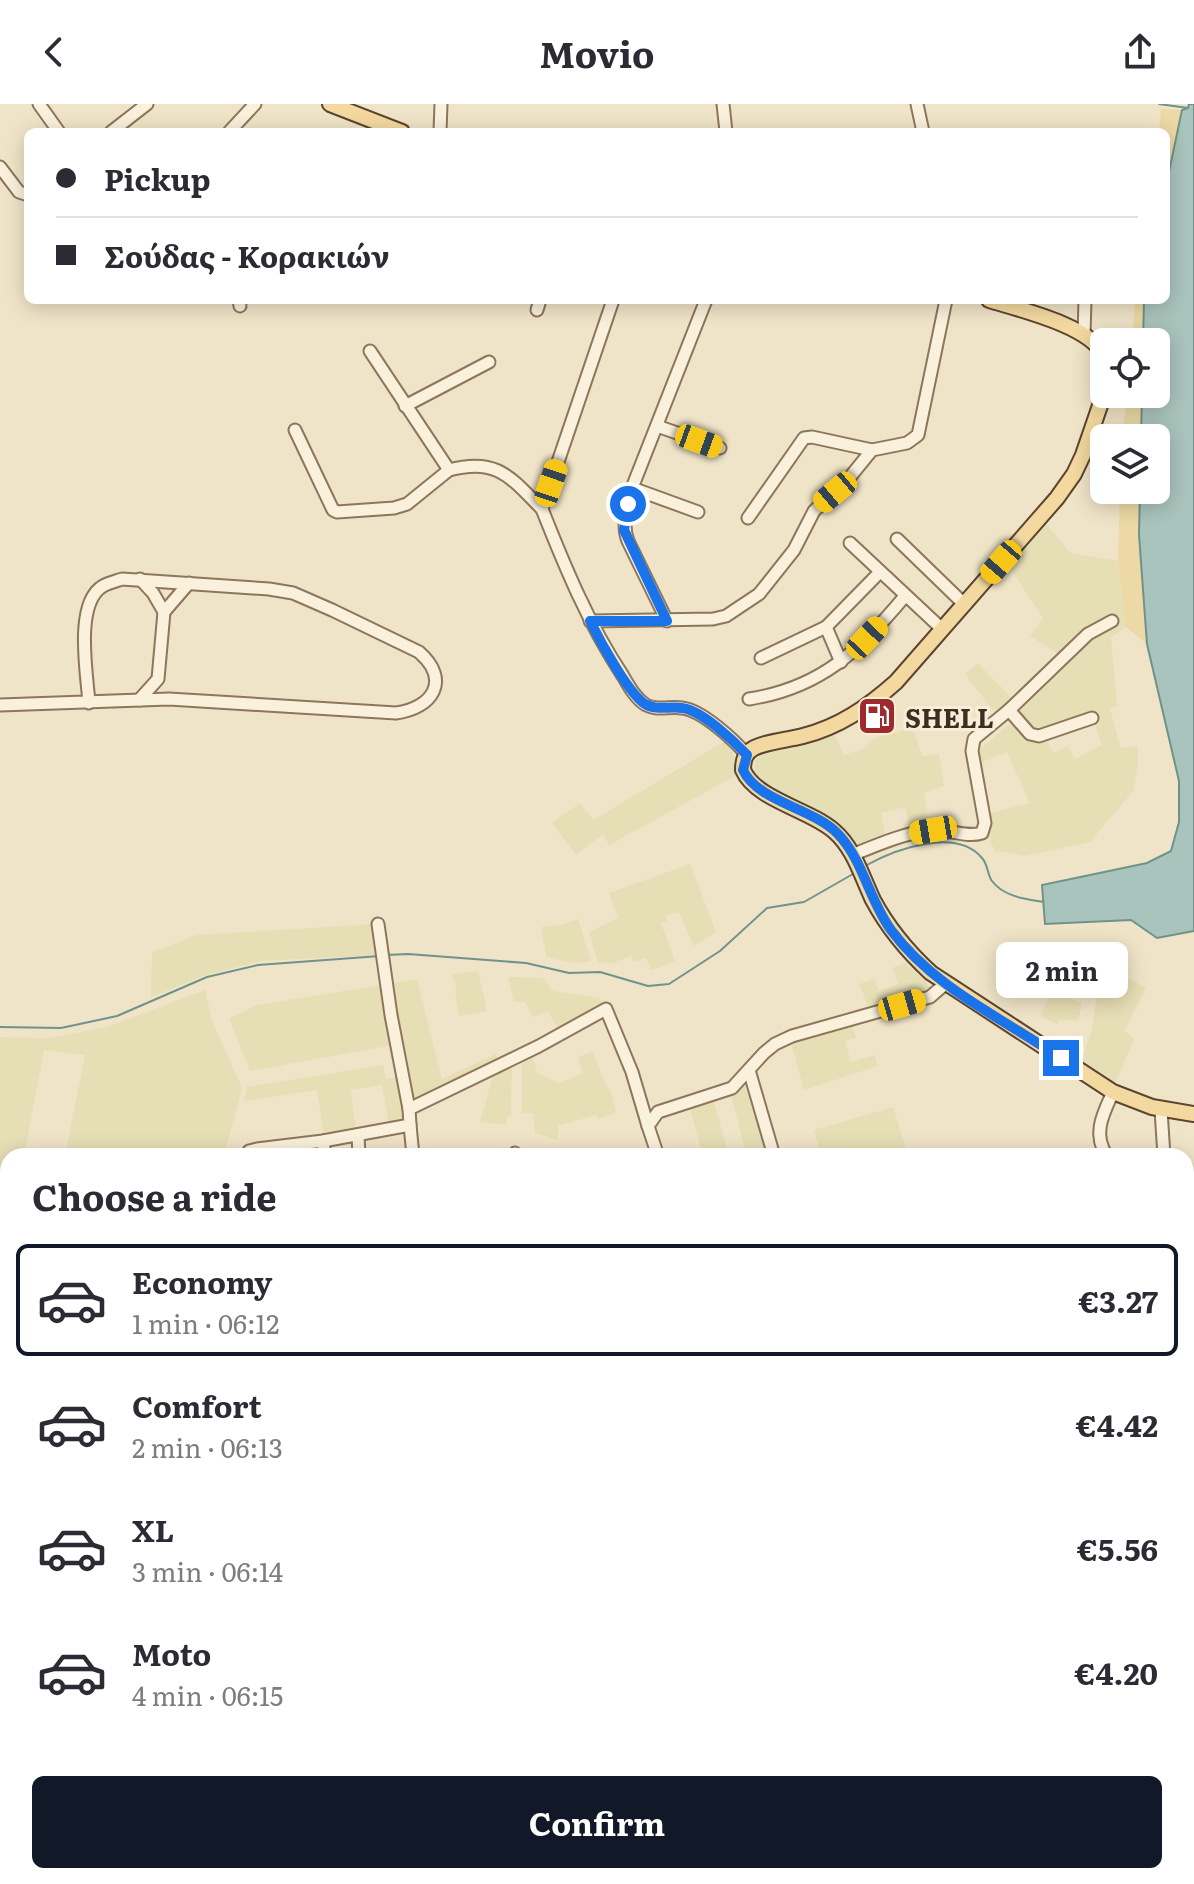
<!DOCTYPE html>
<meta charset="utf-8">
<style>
body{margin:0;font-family:Literata,serif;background:#f7f7f7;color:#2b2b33;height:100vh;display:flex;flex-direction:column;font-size:30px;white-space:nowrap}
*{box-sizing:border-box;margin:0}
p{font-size:26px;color:#7c7c81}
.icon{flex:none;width:44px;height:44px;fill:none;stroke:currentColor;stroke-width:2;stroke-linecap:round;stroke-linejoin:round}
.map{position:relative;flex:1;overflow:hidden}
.drawer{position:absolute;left:0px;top:1044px;width:1194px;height:736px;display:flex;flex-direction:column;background:#fff;border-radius:24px 24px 0 0;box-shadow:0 4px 20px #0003}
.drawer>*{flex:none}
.guide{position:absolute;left:24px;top:24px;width:1146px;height:176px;border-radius:12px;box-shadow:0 4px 20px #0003;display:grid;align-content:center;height:176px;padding:0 32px;background:#fff}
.fabs{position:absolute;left:1090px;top:224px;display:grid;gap:16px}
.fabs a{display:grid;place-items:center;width:80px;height:80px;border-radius:12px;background:#fff;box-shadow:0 4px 20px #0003;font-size:40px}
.end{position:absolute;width:36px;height:36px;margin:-18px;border:10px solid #1a73e8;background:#fff;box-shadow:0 0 0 4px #fff}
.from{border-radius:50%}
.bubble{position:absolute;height:56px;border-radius:12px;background:#fff;box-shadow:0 4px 20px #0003;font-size:26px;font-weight:700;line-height:56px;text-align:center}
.car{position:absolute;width:24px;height:48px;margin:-24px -12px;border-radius:10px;box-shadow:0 0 6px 2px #0007;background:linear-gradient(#f5c518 24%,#345 0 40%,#f5c518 0 76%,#345 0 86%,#f5c518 0)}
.guide b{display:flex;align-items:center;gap:28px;height:76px;font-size:30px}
.guide b+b{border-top:2px solid #e1e1e2}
.guide i{width:20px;height:20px;background:#2b2b33}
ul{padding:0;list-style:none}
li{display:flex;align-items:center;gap:24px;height:112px;margin:0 16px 12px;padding:0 16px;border:4px solid transparent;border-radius:12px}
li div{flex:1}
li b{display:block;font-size:30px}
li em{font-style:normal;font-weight:700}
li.on{border-color:#111827}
li>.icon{width:72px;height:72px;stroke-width:1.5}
h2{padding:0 32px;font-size:36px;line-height:96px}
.cta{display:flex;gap:16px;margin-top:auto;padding:16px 32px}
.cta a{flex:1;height:92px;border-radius:12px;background:#111827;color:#fff;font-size:32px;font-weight:700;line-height:92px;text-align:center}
header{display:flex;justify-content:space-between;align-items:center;height:104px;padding:0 32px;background:#fff;font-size:36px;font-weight:700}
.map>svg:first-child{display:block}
</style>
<header><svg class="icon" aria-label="back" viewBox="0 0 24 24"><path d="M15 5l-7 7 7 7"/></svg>Movio<svg class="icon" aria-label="share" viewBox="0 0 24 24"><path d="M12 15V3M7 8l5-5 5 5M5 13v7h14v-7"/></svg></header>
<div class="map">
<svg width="1194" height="1780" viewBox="0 0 1194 1780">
<rect width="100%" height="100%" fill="#f0e4c8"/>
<!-- farmland -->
<g fill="#e6deb5" fill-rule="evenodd">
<path d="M1045,418L1070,449L1118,457L1126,523L1111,533L1117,602L1110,605L1121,644L1138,642V658L1134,686L1090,738L1025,752L995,747L990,737L987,710L1030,699L1007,648L978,660L976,649L1019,612L996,610L965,570L978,559L1019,602L1060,551L1030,532L1043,514L1007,459ZM1094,617L1102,641L1075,655L1068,642L1054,649L1046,636Z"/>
<path d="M913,624L922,652L939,650L944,682L924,688L929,722L910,724L905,703L881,709L885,731L857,741L835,718L764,679L755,668V655L766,648L798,643L835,631L844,651L865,644L875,634Z"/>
<path d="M725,637L735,653V672L609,741L603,730L576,751L552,719L580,699L593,716Z"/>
<path d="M690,760L716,828L694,842L679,808L666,811L667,817L661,819L675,857L652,866L645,854L633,858L632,851L611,860L598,858L589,828L618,814L609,789Z"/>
<path d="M578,815L591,857L575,859L546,853L541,823L562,821Z"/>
<path d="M374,820L378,851L262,857L206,871L151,893L152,848L197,831Z"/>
<path d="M905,859L927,878L929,884L923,890L870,906L859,880L874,875L879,887L898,880L892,864Z"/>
<path d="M478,867L487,907L459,912L455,887L457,884L452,870Z"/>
<path d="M1119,868L1146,884L1124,927L1134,934L1114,983L1080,962L1092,925L1097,891Z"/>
<path d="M508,873L543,874L553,887L599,894L603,899L593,907L558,925L548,907L533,913L525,898H514Z"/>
<path d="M417,875L442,975L496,950L499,960L410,1003L407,1018L389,1022L382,981L351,986L356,1028L324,1033L317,986L244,997L247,983L383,961L386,975L404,971L394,941L250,967L229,914L258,901Z"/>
<path d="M1051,885L1082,899L1078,917L1060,916L1057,920L1041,912Z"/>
<path d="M205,886L212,917L242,984L224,1052H65L85,951L44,946L24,1052H8V1082L0,1081V933L47,934L107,923Z"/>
<path d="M852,920L856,934L845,937L851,958L875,951L878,962L804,986L791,938Z"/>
<path d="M593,947L606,982L611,987L616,1009L598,1015L596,1011L558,1022V1036L535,1029L533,1009H522V959L532,953L538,970L559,979L583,969L578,953Z"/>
<path d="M512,961L511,1012L507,1013L506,1021L480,1018L493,971Z"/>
<path d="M744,978L768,1050L747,1052L730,988Z"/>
<path d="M713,995L728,1047L703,1052L689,1001Z"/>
<path d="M893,1003L908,1052H821L814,1026Z"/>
<path d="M0,1098L8,1100V1161L0,1163Z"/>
<path d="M8,1254V1308H5L0,1315V1255Z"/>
<path d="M0,1515L8,1516V1772H56L59,1780H0Z"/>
<path d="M1186,1593L1188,1596L1194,1595V1734L1186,1738Z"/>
<path d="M1186,1760L1194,1774V1780H1040L1048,1776L1046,1772H1186Z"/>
<path d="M100,1772H356L359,1780H104Z"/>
<path d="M426,1772H604L607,1780H429Z"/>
<path d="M645,1772H844L847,1780H649Z"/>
</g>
<!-- sand -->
<g fill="#ecd9a5">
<path d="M1161,5L1182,6L1166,82V28H1159Z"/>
<path d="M1135,196H1144L1143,238H1123L1133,231Z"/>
<path d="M1127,290H1142L1141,334H1122Z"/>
<path d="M1120,386H1140L1139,431L1147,540L1126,523L1118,457Z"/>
</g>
<!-- water -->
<path fill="#a9c4bc" stroke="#6f938a" stroke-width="2" d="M1189,0H1194V827L1157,834L1131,816L1045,820L1042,781L1147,759L1171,747L1179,718V677L1147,540L1139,431L1140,386H1156V334H1141L1142,290H1156V238H1143L1144,196H1166V82L1182,6L1188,4Z"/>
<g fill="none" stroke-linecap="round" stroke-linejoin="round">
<!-- stream -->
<g stroke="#6f938a" stroke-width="2">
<path d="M1159,0L1188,4"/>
<path d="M865,762C895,745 956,723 982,754C988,760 987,770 992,777C1004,793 1026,795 1043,798"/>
<path d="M386,851L408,850L526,859L569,869L600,868L648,882L669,880L720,847L767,804L804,798L853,770"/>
<path d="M0,923L61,924L117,912L207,873L258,861L380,852"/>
</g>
<defs>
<g id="minor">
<path d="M39,0L59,28"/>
<path d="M723,0L726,28"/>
<path d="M917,0L923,28"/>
<path d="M111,28L147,0"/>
<path d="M229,28L255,0"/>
<path d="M440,28L441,0"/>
<path d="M0,63L19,88L28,91"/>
<path d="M239,196L240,202"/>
<path d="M613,196L542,405C565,463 588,519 623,572C629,582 635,594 646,601C657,607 670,602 682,604C702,606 734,636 747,651"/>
<path d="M537,206L540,196"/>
<path d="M1084,231L1085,196"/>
<path d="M370,247L449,366C497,353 510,373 542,405"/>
<path d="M405,302L489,258"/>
<path d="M657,322L720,344"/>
<path d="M295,326L333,406L337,408L394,404L407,400L449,366"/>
<path d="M632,384L698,408"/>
<path d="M748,414L804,334L812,333L872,346"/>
<path d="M897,435L964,500"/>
<path d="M850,439L942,525"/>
<path d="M164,508L189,479"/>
<path d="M590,517L713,515L726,512L759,490L794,446L814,407L850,373L872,346L907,339L918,331L946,196"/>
<path d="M667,517L628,437C621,419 628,403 632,384L706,196"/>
<path d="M826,523L841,558"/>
<path d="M761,554L826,523L880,468"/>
<path d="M749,595C821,584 860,546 905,492"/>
<path d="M139,596L158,575L164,508L153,489L140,475"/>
<path d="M0,601L169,595L396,609C433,604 451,576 419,548L332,506L293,489L269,485L122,475C116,477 108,479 103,482C74,499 87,570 89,599"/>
<path d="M1009,606L1030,630L1039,632L1092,614"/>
<path d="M852,751C877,741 904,729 931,726C948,725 966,734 982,729L985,719L972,647L974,635L1009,606L1088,530L1112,517"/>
<path d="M378,820L391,911L409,1005"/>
<path d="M749,966L774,1052"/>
<path d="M1161,1006L1164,1052"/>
<path d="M410,1021L413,1052"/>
<path d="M358,1031L359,1052"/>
<path d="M323,1037L325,1052"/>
<path d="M247,1052L249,1047L257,1045L323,1037L410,1021L409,1005L539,942L606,905L632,968L648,1022"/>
<path d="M514,1052L515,1049"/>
<path d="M658,1052L648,1022L658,1008L732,984L764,949L775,940L792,932L930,893L945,880"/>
<path d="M1107,1052C1092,1030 1103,1010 1113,988"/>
<path d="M1186,1063V1082"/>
<path d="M1186,1107L1194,1113"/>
<path d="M1186,1272L1194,1261"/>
<path d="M1186,1517L1194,1513"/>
<path d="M1186,1538L1194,1554"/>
<path d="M1186,1746L1194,1763"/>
<path d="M0,1757L8,1758"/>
<path d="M96,1772L99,1780"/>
<path d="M212,1772L216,1780"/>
<path d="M422,1772L425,1780"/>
<path d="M641,1772L645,1780"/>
<path d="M894,1772L898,1780"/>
</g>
<g id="major">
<path d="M330,0L402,28"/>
<path d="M989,196C1018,205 1092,222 1104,252"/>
<path d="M1104,290L1083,351L1074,370L1057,394L896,578C868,603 839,623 803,632C788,636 768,637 754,644C745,649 743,656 743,666C756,696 809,705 834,727C854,744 862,773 873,796C888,824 907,847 931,869L1113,988L1152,1003L1194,1010"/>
<path d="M0,1092L8,1093"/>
<path d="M0,1171L8,1170"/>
<path d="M1186,1375L1194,1377"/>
</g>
</defs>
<!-- minor casing -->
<use href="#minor" stroke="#8d765c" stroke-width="15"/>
<!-- major casing -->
<use href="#major" stroke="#5b4430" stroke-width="18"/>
<!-- minor -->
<use href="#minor" stroke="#faf1dc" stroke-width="11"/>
<!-- major -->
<use href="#major" stroke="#f3d9a0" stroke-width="14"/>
</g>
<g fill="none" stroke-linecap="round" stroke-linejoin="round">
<!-- route -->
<path stroke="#1a73e8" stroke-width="10" d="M628,400L624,426L667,517H590C600,537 628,589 645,600C656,607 670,602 682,604C701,606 733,636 747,651L743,666C758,698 813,704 838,730C863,756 869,796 891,826C934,884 1002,914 1061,954"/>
</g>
<!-- icons -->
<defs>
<symbol id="fuel-square" viewBox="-11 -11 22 22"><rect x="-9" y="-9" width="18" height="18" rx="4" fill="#9e2a2b" stroke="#f7eed8"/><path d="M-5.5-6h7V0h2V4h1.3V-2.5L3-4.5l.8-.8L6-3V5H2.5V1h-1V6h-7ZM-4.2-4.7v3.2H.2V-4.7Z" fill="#fff"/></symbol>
</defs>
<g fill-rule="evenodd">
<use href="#fuel-square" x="855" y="590" width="44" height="44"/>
</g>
<g text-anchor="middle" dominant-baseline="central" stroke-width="6" stroke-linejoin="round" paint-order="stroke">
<!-- poi labels -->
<g font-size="26" font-weight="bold" fill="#3d2e20" stroke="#f7eed8" text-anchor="start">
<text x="905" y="612">SHELL</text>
</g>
</g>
</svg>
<div class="fabs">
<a><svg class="icon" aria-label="locate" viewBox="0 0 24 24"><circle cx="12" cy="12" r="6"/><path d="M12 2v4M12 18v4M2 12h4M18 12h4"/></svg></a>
<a><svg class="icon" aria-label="layers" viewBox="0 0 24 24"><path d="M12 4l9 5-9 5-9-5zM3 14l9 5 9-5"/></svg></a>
</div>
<i class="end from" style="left:628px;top:400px"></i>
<i class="end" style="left:1061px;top:954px"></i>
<div class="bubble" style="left:996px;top:838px;width:132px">2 min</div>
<i class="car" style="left:699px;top:337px;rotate:110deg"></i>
<i class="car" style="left:551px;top:379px;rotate:19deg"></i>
<i class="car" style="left:835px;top:388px;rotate:230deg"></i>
<i class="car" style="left:1001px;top:458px;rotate:221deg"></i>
<i class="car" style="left:867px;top:534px;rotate:43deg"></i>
<i class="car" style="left:933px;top:726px;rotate:260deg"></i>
<i class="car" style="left:902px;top:901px;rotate:74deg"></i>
<div class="guide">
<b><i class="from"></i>Pickup</b>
<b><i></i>Σούδας - Κορακιών</b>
</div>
<section class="drawer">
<h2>Choose a ride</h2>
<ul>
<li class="on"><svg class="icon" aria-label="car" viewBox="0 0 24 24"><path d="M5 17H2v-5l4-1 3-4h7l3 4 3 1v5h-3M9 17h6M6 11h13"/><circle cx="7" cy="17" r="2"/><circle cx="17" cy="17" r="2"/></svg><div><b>Economy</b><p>1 min · 06:12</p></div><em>€3.27</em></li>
<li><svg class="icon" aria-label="car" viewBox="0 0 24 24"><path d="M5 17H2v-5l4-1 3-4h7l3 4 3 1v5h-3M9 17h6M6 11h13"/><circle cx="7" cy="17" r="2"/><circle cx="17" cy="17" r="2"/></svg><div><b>Comfort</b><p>2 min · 06:13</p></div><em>€4.42</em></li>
<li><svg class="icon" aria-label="car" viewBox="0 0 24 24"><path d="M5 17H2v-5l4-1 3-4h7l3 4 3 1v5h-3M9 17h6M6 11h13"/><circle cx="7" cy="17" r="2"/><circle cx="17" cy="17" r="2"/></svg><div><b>XL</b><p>3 min · 06:14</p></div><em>€5.56</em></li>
<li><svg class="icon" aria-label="car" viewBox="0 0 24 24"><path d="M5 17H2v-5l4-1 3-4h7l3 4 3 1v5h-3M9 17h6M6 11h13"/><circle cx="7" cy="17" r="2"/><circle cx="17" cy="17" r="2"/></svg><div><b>Moto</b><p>4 min · 06:15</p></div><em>€4.20</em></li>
</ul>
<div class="cta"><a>Confirm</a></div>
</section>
</div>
